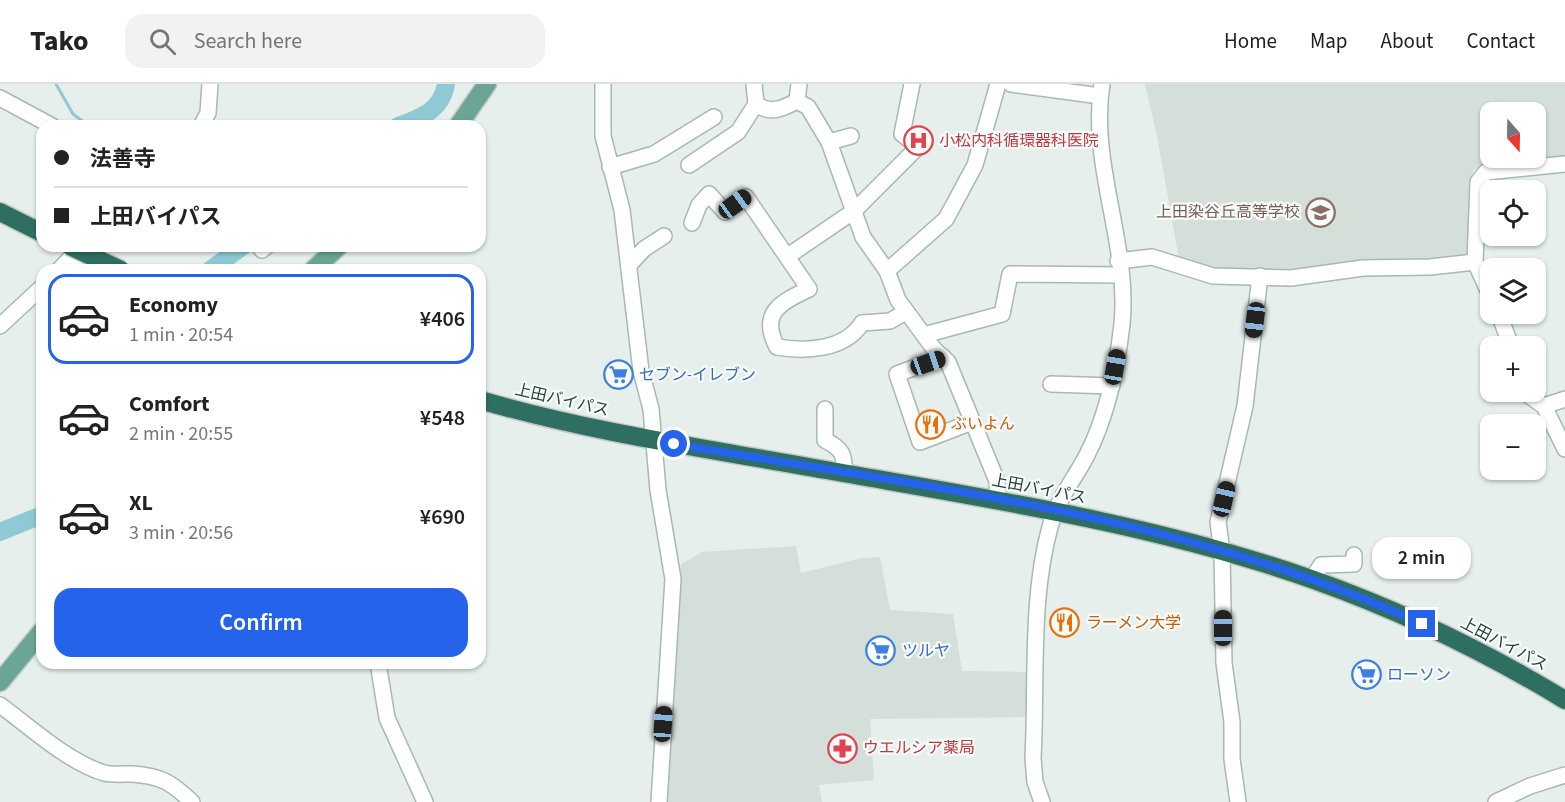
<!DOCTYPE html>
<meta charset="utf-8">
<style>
body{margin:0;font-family:"Source Sans 3","Noto Sans JP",sans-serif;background:#f2f2f2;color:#222;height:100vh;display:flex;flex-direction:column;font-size:22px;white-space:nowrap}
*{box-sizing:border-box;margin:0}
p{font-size:20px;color:#767676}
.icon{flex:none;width:33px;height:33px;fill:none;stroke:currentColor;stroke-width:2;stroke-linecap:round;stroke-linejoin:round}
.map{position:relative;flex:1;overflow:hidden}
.details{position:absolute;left:36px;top:180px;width:450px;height:405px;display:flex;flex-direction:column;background:#fff;border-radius:18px;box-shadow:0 2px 4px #0004}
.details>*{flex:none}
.top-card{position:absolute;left:36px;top:36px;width:450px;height:132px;border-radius:18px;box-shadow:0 2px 4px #0004;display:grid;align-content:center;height:132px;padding:0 18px;background:#fff}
.needle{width:39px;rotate:160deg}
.controls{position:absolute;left:1480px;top:18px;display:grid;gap:12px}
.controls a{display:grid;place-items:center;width:66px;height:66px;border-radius:12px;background:#fff;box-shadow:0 2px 4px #0004;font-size:30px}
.end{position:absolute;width:27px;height:27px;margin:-14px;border:8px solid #2563eb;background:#fff;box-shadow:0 0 0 3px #fff}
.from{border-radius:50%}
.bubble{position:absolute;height:42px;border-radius:18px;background:#fff;box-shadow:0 2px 4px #0004;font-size:20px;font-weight:600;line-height:42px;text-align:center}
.car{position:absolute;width:18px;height:36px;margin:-18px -9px;border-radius:8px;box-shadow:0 0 4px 2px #0007;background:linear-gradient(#222 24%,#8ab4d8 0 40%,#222 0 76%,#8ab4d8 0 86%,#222 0)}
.top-card b{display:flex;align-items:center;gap:21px;height:57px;font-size:22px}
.top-card b+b{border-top:2px solid #e0e0e0}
.top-card i{width:15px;height:15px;background:#222}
ul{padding:10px 0 0;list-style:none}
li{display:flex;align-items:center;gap:18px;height:90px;margin:0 12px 9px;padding:0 6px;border:3px solid transparent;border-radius:18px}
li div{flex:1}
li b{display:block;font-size:22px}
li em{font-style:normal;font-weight:600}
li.current{border-color:#2563eb}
li>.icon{width:54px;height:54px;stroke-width:1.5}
.action{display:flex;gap:12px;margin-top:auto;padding:12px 18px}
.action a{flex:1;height:69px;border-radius:18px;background:#2563eb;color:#fff;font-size:24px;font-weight:600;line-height:69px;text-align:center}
header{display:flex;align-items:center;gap:36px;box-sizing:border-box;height:84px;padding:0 30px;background:#fff;border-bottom:2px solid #e0e0e0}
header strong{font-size:28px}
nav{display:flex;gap:33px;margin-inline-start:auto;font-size:21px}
.search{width:420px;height:54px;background:#f2f2f2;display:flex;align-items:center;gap:15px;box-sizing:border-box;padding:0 21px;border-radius:18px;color:#767676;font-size:22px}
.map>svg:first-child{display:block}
</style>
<header>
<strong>Tako</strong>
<div class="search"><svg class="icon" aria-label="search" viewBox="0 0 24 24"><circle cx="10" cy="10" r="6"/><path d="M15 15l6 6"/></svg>Search here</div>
<nav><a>Home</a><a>Map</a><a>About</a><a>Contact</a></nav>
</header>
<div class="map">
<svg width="1565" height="718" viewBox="0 0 1565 718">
<rect width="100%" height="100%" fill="#e6efeb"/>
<!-- built -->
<g fill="#d4dfda" fill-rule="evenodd">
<path d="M1145,0H1565V73L1510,77L1473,86L1471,170L1432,179L1337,188L1230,189L1179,175L1157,52ZM1491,28H1536V74H1491Z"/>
<path d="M796,462L801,489L862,474L880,473L890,526L953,530L962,587L1030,588L1029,633L870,635L874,696L819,701L822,718H664L681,480L702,468Z"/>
</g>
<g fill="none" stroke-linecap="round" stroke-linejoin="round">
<!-- stream -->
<g stroke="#8ec9d4" stroke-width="3">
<path d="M56,0L73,30L89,42"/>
<path d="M237,162L239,164"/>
</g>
<!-- river -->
<g stroke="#8ec9d4" stroke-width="18">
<path d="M398,42C421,34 442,26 446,0"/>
<path d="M210,186L243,162"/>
<path d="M0,448L42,431"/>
</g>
<defs>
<g id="minor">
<path d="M603,0V52L622,126L641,287L651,325L658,406L673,495L659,718"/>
<path d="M799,0L797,17L808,23L829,58L863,153L887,187L898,216L934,265L948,278L997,397L998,416"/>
<path d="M1011,0L1100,12"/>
<path d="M0,14L52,42"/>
<path d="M756,20C770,31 784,24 797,17"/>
<path d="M201,42L208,29L210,0"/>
<path d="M829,58L851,52"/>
<path d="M689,81L738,48L756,20L754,0"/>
<path d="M610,83L654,70L714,33"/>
<path d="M692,139L699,121L709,110L725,128L746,113L809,205C781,218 759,229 777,263C806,268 845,266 862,239L890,237L906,228"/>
<path d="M259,162L262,166L267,162"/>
<path d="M788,172L854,127L918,63L902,50L912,0"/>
<path d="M1118,177L1152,173L1213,192L1291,194L1363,184L1430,183L1475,178"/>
<path d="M630,180L644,165L664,152"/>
<path d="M59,186L82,162"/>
<path d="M81,186L88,162"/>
<path d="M887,187L946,135L975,81L998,0"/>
<path d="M1491,213L1475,178L1478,98L1486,88L1565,80"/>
<path d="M1499,230L1511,262"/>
<path d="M0,242L42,203"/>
<path d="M924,251L1002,230L1010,190L1119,191"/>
<path d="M943,273L897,290L920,358L972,338"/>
<path d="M1051,300L1112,302"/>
<path d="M1524,308L1544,322L1565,365"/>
<path d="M1544,322L1565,315"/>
<path d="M825,325V356C842,365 845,370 844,389"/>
<path d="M1312,495L1321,481L1354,480V471"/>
<path d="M378,579L387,634L425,718"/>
<path d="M0,621C30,643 68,678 104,689C112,691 123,690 132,690C161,692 171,698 192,718"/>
<path d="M1042,718L1035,698L1033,674C1037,598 1030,515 1050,443C1058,414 1074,396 1087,371C1108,330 1117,284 1122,240C1130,160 1089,80 1102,0"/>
<path d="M1238,718L1232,675V638L1224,579L1222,468L1218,438L1245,322L1260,192"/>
<path d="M1496,718L1530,702L1565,691"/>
</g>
<g id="major">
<path d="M458,42L487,0"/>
<path d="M313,186L339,162"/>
<path d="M0,598L42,547"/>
</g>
<g id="highway">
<path d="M0,128L42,149"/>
<path d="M480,316C593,349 710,365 826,386C989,415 1156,440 1314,496C1401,527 1486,568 1565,616"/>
</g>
</defs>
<!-- minor casing -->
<use href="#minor" stroke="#a8b8b2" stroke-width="18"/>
<!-- major casing -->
<use href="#major" stroke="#c2cac8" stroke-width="21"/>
<!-- highway casing -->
<use href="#highway" stroke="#c2cac8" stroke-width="21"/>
<!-- minor -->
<use href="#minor" stroke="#fff" stroke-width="15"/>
<!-- major -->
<use href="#major" stroke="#6aa596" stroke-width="18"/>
<!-- highway -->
<use href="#highway" stroke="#2f6f62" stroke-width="18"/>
<defs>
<path id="highway-bridge" d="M70,162L121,186"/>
</defs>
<!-- highway-bridge casing -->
<use href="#highway-bridge" stroke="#c2cac8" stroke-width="21" stroke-linecap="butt"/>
<!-- highway-bridge -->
<use href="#highway-bridge" stroke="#2f6f62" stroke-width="18"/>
</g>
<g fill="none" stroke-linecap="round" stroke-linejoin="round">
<!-- route -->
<path stroke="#2563eb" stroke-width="8" d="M674,360C925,403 1188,432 1422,540"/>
</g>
<!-- icons -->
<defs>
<symbol id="hospital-ring" viewBox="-11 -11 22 22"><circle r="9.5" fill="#f7fbf9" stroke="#e0444e" stroke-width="1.5"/><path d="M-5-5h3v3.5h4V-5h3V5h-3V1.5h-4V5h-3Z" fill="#e0444e"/></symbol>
<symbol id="school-ring" viewBox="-11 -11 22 22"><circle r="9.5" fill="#f7fbf9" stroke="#8d6e63" stroke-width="1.5"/><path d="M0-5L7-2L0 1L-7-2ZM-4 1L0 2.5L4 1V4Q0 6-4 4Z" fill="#8d6e63"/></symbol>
<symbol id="supermarket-ring" viewBox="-11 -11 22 22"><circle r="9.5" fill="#f7fbf9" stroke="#3f7fe0" stroke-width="1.5"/><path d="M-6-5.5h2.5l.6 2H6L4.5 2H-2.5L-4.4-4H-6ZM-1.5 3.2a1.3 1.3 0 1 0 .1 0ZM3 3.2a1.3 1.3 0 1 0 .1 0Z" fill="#3f7fe0"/></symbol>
<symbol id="restaurant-ring" viewBox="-11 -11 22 22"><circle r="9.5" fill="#f7fbf9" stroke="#e8710a" stroke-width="1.5"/><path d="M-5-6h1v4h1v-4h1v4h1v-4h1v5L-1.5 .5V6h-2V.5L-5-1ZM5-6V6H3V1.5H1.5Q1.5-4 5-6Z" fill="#e8710a"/></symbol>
<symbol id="pharmacy-ring" viewBox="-11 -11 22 22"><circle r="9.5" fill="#f7fbf9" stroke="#e0444e" stroke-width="1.5"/><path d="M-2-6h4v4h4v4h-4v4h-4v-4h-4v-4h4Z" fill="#e0444e"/></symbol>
</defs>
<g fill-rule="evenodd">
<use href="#hospital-ring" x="902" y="40" width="33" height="33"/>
<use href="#school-ring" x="1304" y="112" width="33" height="33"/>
<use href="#supermarket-ring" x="602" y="274" width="33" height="33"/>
<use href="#restaurant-ring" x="914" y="324" width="33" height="33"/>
<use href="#restaurant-ring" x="1048" y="522" width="33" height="33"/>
<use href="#supermarket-ring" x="864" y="550" width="33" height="33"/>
<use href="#supermarket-ring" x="1350" y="574" width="33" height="33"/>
<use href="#pharmacy-ring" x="826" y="648" width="33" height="33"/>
</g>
<g text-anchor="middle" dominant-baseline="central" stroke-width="4.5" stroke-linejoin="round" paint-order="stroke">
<!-- health labels -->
<g font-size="16" fill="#be3a42" stroke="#f7fbf9" text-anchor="start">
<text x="939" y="57">小松内科循環器科医院</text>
<text x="863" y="664">ウエルシア薬局</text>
</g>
<!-- education labels -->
<g font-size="16" fill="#785e54" stroke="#f7fbf9" text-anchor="end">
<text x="1300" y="128">上田染谷丘高等学校</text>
</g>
<!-- shop labels -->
<g font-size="16" fill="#366cbe" stroke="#f7fbf9" text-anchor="start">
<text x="639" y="291">セブン-イレブン</text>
<text x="902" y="567">ツルヤ</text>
<text x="1387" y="591">ローソン</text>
</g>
<!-- street labels -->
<g font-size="16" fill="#24423a" stroke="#f7fbf9">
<text transform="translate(562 316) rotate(13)">上田バイパス</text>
<text transform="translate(1039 405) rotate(11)">上田バイパス</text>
<text transform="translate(1504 560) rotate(28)">上田バイパス</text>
</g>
<!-- food labels -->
<g font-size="16" fill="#c56008" stroke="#f7fbf9" text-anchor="start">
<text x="951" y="340">ぶいよん</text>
<text x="1086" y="539">ラーメン大学</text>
</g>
</g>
</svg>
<div class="controls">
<a><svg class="needle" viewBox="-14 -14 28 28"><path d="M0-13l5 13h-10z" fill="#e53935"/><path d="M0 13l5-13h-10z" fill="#767676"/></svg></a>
<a><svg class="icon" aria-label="locate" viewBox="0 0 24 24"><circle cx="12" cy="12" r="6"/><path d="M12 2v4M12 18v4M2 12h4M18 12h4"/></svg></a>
<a><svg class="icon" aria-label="layers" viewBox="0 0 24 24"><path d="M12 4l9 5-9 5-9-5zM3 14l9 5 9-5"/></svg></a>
<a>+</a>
<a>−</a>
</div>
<i class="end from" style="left:674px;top:360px"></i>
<i class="end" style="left:1422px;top:540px"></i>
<div class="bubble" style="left:1372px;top:453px;width:99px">2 min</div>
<i class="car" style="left:735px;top:120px;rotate:54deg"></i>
<i class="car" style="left:1255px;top:236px;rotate:187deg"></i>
<i class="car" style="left:928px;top:279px;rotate:71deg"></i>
<i class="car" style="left:1115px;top:283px;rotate:10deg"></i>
<i class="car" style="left:1224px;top:415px;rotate:13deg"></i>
<i class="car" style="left:1223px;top:544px;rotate:0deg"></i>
<i class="car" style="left:663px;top:640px;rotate:4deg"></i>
<div class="top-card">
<b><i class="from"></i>法善寺</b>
<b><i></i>上田バイパス</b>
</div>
<section class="details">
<ul>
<li class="current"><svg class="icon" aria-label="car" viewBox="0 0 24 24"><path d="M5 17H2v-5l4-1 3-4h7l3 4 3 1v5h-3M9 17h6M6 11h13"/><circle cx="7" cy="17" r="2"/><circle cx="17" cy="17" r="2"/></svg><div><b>Economy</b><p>1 min · 20:54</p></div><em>¥406</em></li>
<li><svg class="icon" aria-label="car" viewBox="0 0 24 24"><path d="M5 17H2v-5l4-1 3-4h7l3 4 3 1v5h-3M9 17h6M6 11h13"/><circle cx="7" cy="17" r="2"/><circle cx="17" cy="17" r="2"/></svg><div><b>Comfort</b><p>2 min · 20:55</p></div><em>¥548</em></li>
<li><svg class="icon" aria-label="car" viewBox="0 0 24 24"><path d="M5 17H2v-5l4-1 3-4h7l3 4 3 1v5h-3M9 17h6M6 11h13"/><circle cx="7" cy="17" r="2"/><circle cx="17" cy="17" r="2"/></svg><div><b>XL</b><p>3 min · 20:56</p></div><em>¥690</em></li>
</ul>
<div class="action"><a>Confirm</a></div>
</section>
</div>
